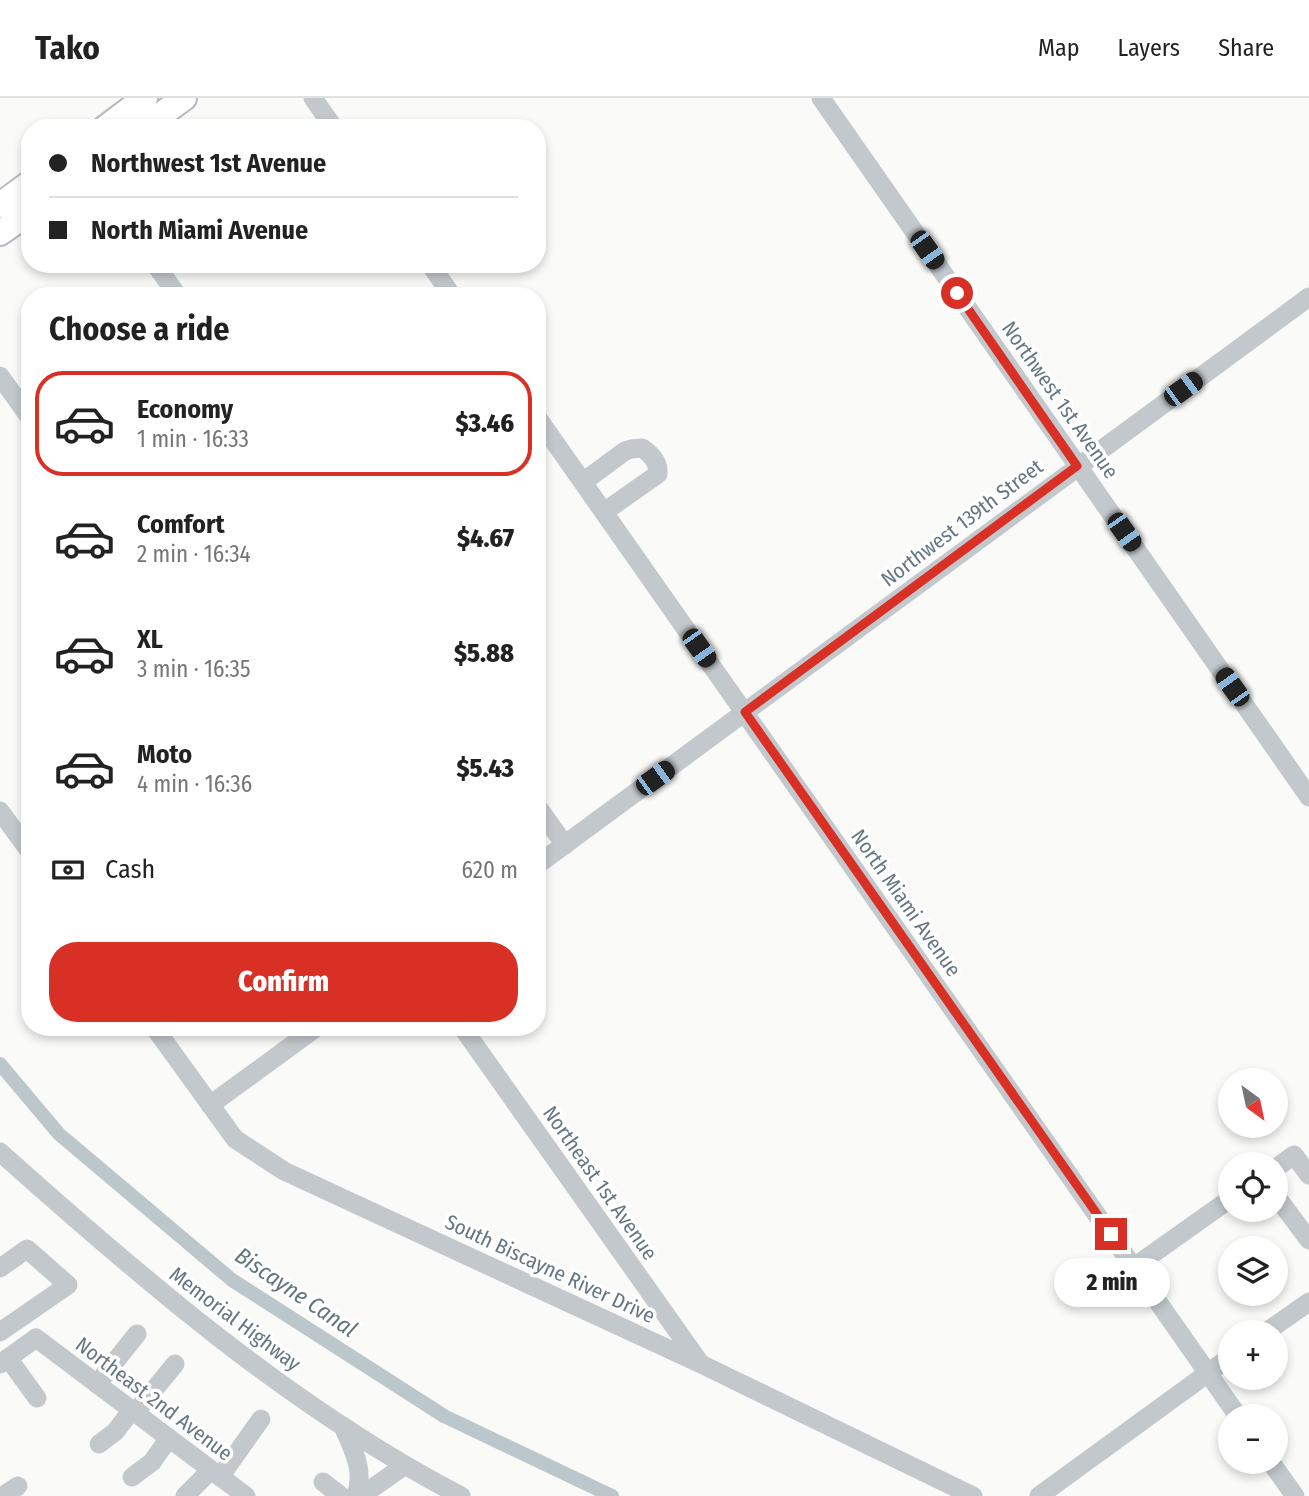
<!DOCTYPE html>
<meta charset="utf-8">
<style>
body{margin:0;font-family:"Fira Sans Condensed",sans-serif;background:#f2f2f2;color:#222;height:100vh;display:flex;flex-direction:column;font-size:26px;white-space:nowrap}
*{box-sizing:border-box;margin:0}
p{font-size:23px;color:#767676}
.icon{flex:none;width:38px;height:38px;fill:none;stroke:currentColor;stroke-width:2;stroke-linecap:round;stroke-linejoin:round}
.map{position:relative;flex:1;overflow:hidden}
.sheet{position:absolute;left:21px;top:189px;width:525px;height:749px;display:flex;flex-direction:column;background:#fff;border-radius:28px;box-shadow:0 4px 10px #0003}
.sheet>*{flex:none}
.guide{position:absolute;left:21px;top:21px;width:525px;height:154px;border-radius:28px;box-shadow:0 4px 10px #0003;display:grid;align-content:center;height:154px;padding:0 28px;background:#fff}
.needle{width:46px;rotate:147deg}
.fabs{position:absolute;left:1218px;top:970px;display:grid;gap:14px}
.fabs a{display:grid;place-items:center;width:70px;height:70px;border-radius:50%;background:#fff;box-shadow:0 4px 10px #0003;font-size:35px}
.end{position:absolute;width:32px;height:32px;margin:-16px;border:9px solid #d93025;background:#fff;box-shadow:0 0 0 4px #fff}
.from{border-radius:50%}
.bubble{position:absolute;height:49px;border-radius:24px;background:#fff;box-shadow:0 4px 10px #0003;font-size:23px;font-weight:800;line-height:49px;text-align:center}
.car{position:absolute;width:21px;height:42px;margin:-21px -10px;border-radius:9px;box-shadow:0 0 5px 2px #0007;background:linear-gradient(#222 24%,#8ab4d8 0 40%,#222 0 76%,#8ab4d8 0 86%,#222 0)}
.guide b{display:flex;align-items:center;gap:24px;height:66px;font-size:26px}
.guide b+b{border-top:2px solid #e0e0e0}
.guide i{width:18px;height:18px;background:#222}
ul{padding:0;list-style:none}
li{display:flex;align-items:center;gap:21px;height:105px;margin:0 14px 10px;padding:0 14px;border:4px solid transparent;border-radius:28px}
li div{flex:1}
li b{display:block;font-size:26px}
li em{font-style:normal;font-weight:800}
li.active{border-color:#d93025}
li>.icon{width:63px;height:63px;stroke-width:1.5}
h2{padding:0 28px;font-size:32px;line-height:84px}
.pay{display:flex;align-items:center;gap:18px;height:77px;padding:0 28px;font-size:26px}
.pay p{margin-inline-start:auto}
.primary-button{display:flex;gap:14px;margin-top:auto;padding:14px 28px}
.primary-button a{flex:1;height:80px;border-radius:28px;background:#d93025;color:#fff;font-size:28px;font-weight:800;line-height:80px;text-align:center}
header{display:flex;align-items:center;gap:42px;box-sizing:border-box;height:98px;padding:0 35px;background:#fff;border-bottom:2px solid #e0e0e0}
header strong{font-size:33px}
nav{display:flex;gap:38px;margin-inline-start:auto;font-size:24px}
.map>svg:first-child{display:block}
</style>
<header>
<strong>Tako</strong>
<nav><a>Map</a><a>Layers</a><a>Share</a></nav>
</header>
<div class="map">
<svg width="1309" height="1398" viewBox="0 0 1309 1398">
<rect width="100%" height="100%" fill="#fafaf8"/>
<g fill="none" stroke-linecap="round" stroke-linejoin="round">
<!-- canal -->
<path stroke="#bbc7cb" stroke-width="14" d="M0,966L59,1036L232,1182L444,1318L612,1398"/>
<defs>
<g id="major">
<path d="M105,30L145,0"/>
<path d="M143,30L184,0"/>
<path d="M0,107L30,85"/>
<path d="M0,135L30,114"/>
</g>
</defs>
<!-- major casing -->
<use href="#major" stroke="#b5babe" stroke-width="28"/>
<!-- minor -->
<g stroke="#c3c8cc" stroke-width="19">
<path d="M313,0L334,30"/>
<path d="M821,0L1309,699"/>
<path d="M155,166L178,198"/>
<path d="M430,166L452,198"/>
<path d="M0,278L30,320"/>
<path d="M537,319L1238,1318"/>
<path d="M583,384L625,353L631,351L642,350C651,356 659,365 658,376L604,414"/>
<path d="M537,708L565,747"/>
<path d="M0,713L30,754"/>
<path d="M537,767L1309,199"/>
<path d="M154,929L235,1041L284,1073L701,1266L973,1398"/>
<path d="M462,929L700,1265"/>
<path d="M210,1007L317,929"/>
<path d="M0,1054C141,1180 293,1311 461,1398"/>
<path d="M1276,1070L1294,1057L1309,1077"/>
<path d="M1276,1098L1309,1142"/>
<path d="M1134,1169L1230,1101"/>
<path d="M0,1170L27,1151L68,1187L0,1234"/>
<path d="M1266,1234L1309,1204"/>
<path d="M8,1260L37,1300"/>
<path d="M0,1266L36,1240L246,1398"/>
<path d="M97,1286L137,1236"/>
<path d="M135,1315L175,1266"/>
<path d="M343,1328C353,1352 365,1372 356,1398"/>
<path d="M99,1346L115,1334L132,1312"/>
<path d="M1270,1363L1295,1398"/>
<path d="M132,1379L152,1364L169,1340"/>
<path d="M220,1379L261,1321"/>
<path d="M323,1384L341,1398"/>
<path d="M3,1398L18,1388"/>
<path d="M185,1398L211,1372"/>
<path d="M361,1398L404,1368"/>
<path d="M1039,1398L1230,1259"/>
</g>
<!-- major -->
<use href="#major" stroke="#fff" stroke-width="24"/>
</g>
<g fill="none" stroke-linecap="round" stroke-linejoin="round">
<!-- route -->
<path stroke="#d93025" stroke-width="9" d="M957,195L1077,368L745,614L1111,1136"/>
</g>
<g text-anchor="middle" dominant-baseline="central" stroke-width="7" stroke-linejoin="round" paint-order="stroke">
<!-- street labels -->
<g font-size="21" fill="#657683" stroke="#fff">
<text transform="translate(1060 302) rotate(55)">Northwest 1st Avenue</text>
<text transform="translate(962 425) rotate(-37)">Northwest 139th Street</text>
<text transform="translate(906 805) rotate(55)">North Miami Avenue</text>
<text transform="translate(600 1085) rotate(55)">Northeast 1st Avenue</text>
<text transform="translate(550 1171) rotate(25)">South Biscayne River Drive</text>
<text transform="translate(235 1221) rotate(37)">Memorial Highway</text>
<text transform="translate(154 1301) rotate(37)">Northeast 2nd Avenue</text>
</g>
<!-- water labels -->
<g font-size="23" font-style="italic" fill="#60757c" stroke="#fff">
<text transform="translate(296 1194) rotate(34)">Biscayne Canal</text>
</g>
</g>
</svg>
<div class="fabs">
<a><svg class="needle" viewBox="-14 -14 28 28"><path d="M0-13l5 13h-10z" fill="#e53935"/><path d="M0 13l5-13h-10z" fill="#767676"/></svg></a>
<a><svg class="icon" aria-label="locate" viewBox="0 0 24 24"><circle cx="12" cy="12" r="6"/><path d="M12 2v4M12 18v4M2 12h4M18 12h4"/></svg></a>
<a><svg class="icon" aria-label="layers" viewBox="0 0 24 24"><path d="M12 4l9 5-9 5-9-5zM3 14l9 5 9-5"/></svg></a>
<a>+</a>
<a>−</a>
</div>
<i class="end from" style="left:957px;top:195px"></i>
<i class="end" style="left:1111px;top:1136px"></i>
<div class="bubble" style="left:1054px;top:1160px;width:116px">2 min</div>
<i class="car" style="left:927px;top:152px;rotate:145deg"></i>
<i class="car" style="left:1183px;top:291px;rotate:54deg"></i>
<i class="car" style="left:1124px;top:434px;rotate:145deg"></i>
<i class="car" style="left:699px;top:550px;rotate:145deg"></i>
<i class="car" style="left:1232px;top:589px;rotate:325deg"></i>
<i class="car" style="left:655px;top:680px;rotate:54deg"></i>
<div class="guide">
<b><i class="from"></i>Northwest 1st Avenue</b>
<b><i></i>North Miami Avenue</b>
</div>
<section class="sheet">
<h2>Choose a ride</h2>
<ul>
<li class="active"><svg class="icon" aria-label="car" viewBox="0 0 24 24"><path d="M5 17H2v-5l4-1 3-4h7l3 4 3 1v5h-3M9 17h6M6 11h13"/><circle cx="7" cy="17" r="2"/><circle cx="17" cy="17" r="2"/></svg><div><b>Economy</b><p>1 min · 16:33</p></div><em>$3.46</em></li>
<li><svg class="icon" aria-label="car" viewBox="0 0 24 24"><path d="M5 17H2v-5l4-1 3-4h7l3 4 3 1v5h-3M9 17h6M6 11h13"/><circle cx="7" cy="17" r="2"/><circle cx="17" cy="17" r="2"/></svg><div><b>Comfort</b><p>2 min · 16:34</p></div><em>$4.67</em></li>
<li><svg class="icon" aria-label="car" viewBox="0 0 24 24"><path d="M5 17H2v-5l4-1 3-4h7l3 4 3 1v5h-3M9 17h6M6 11h13"/><circle cx="7" cy="17" r="2"/><circle cx="17" cy="17" r="2"/></svg><div><b>XL</b><p>3 min · 16:35</p></div><em>$5.88</em></li>
<li><svg class="icon" aria-label="car" viewBox="0 0 24 24"><path d="M5 17H2v-5l4-1 3-4h7l3 4 3 1v5h-3M9 17h6M6 11h13"/><circle cx="7" cy="17" r="2"/><circle cx="17" cy="17" r="2"/></svg><div><b>Moto</b><p>4 min · 16:36</p></div><em>$5.43</em></li>
</ul>
<div class="pay"><svg class="icon" aria-label="cash" viewBox="0 0 24 24"><path d="M3 7h18v10H3z"/><circle cx="12" cy="12" r="2"/></svg>Cash<p>620 m</p></div>
<div class="primary-button"><a>Confirm</a></div>
</section>
</div>
